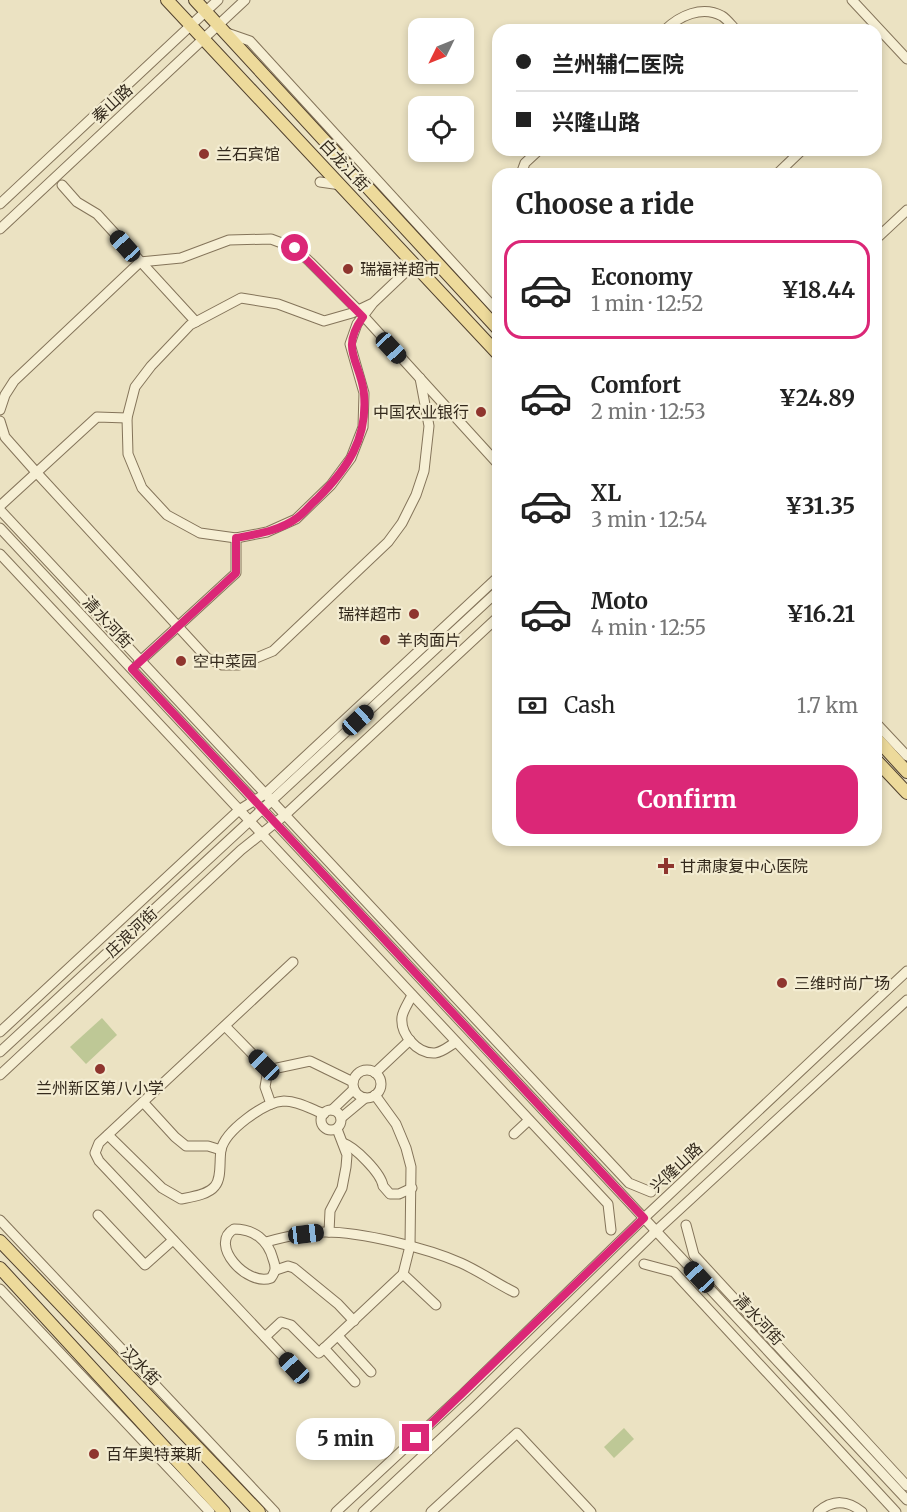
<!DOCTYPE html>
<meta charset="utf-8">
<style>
body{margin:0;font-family:Merriweather,"Noto Sans SC",serif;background:#f2f2f2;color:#222;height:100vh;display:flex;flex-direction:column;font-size:22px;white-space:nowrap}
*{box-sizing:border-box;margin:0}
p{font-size:20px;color:#767676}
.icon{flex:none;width:33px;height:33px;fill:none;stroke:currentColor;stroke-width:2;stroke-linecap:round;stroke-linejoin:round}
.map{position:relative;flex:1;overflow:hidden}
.details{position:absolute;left:492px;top:168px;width:390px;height:678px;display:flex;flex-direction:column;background:#fff;border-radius:18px;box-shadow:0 3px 9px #0003}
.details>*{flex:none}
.guide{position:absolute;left:492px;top:24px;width:390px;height:132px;border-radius:18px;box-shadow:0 3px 9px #0003;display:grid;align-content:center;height:132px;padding:0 24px;background:#fff}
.needle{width:39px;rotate:227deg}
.tools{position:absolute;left:408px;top:18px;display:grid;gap:12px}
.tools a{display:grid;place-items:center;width:66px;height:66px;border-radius:12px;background:#fff;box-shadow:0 3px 9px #0003;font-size:30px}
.end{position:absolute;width:27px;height:27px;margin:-14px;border:8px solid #db2777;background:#fff;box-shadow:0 0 0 3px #fff}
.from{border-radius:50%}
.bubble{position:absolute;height:42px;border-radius:18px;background:#fff;box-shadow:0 3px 9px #0003;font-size:20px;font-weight:700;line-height:42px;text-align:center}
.car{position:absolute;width:18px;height:36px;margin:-18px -9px;border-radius:8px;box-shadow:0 0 4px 2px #0007;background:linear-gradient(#222 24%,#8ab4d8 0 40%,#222 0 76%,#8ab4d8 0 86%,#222 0)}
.guide b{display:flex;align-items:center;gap:21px;height:57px;font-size:22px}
.guide b+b{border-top:2px solid #e0e0e0}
.guide i{width:15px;height:15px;background:#222}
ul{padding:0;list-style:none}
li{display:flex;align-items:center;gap:18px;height:99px;margin:0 12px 9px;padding:0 12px;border:3px solid transparent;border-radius:18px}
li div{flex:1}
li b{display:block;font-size:22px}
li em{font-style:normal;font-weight:700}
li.current{border-color:#db2777}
li>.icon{width:54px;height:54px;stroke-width:1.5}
h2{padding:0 24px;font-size:27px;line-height:72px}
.pay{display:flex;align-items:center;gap:15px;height:66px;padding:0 24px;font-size:22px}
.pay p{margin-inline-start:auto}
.primary-button{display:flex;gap:12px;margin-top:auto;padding:12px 24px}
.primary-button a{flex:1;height:69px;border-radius:18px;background:#db2777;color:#fff;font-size:24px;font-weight:700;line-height:69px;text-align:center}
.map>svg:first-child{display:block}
</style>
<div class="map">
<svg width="907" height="1512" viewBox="0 0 907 1512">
<rect width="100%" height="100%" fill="#ebe2c2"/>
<!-- green -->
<g fill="#bec896">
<path d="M102,1018L117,1035L86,1064L70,1047Z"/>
<path d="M624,1428L634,1439L614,1458L604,1447Z"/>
</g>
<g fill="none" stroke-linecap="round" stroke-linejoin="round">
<defs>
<g id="minor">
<path d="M852,0L907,59"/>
<path d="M665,30C679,16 702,5 722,16C727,19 732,26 736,30"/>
<path d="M227,33L250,41L498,312"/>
<path d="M521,174L525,163L539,150"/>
<path d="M777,174L802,150"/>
<path d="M320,182L341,185"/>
<path d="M62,185L77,202L97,214L196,322"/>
<path d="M0,204L218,0"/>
<path d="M0,229L245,0"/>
<path d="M876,239L907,210"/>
<path d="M373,303L352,313L324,321L278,304L241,298L190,325L151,366L135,387L127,418L128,454L142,488L167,515L200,533L236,538L267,532L296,519L331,485L351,458L363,427L364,393L350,344L357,324L373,303L414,264"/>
<path d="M0,410L5,395L14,381L140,262L181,258L229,240L271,239L295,248L310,262L358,310L498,464"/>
<path d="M0,421L5,437L36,472L207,658L222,665H239L273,651L388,542L402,523L416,495L424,471L429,426L420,378"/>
<path d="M0,506L97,417L127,418"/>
<path d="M0,510L629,1183L651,1192"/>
<path d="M0,528L907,1500"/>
<path d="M0,554L608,1204L611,1230"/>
<path d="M138,663L236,573V538"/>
<path d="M876,723L907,756"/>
<path d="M293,962L99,1143L95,1153L99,1161L294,1368"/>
<path d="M412,995C409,1002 403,1010 402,1017C400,1034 417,1054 435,1053C443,1052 449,1046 456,1042"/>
<path d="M225,1026L268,1070"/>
<path d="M0,1032L239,810L265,794L498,577"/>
<path d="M0,1052L498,591"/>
<path d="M268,1070L310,1061L353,1082"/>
<path d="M268,1070L265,1087L271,1104"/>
<circle cx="367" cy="1084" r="14"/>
<path d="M375,1073L410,1040"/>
<path d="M0,1075L241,850L285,815L498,617"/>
<path d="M143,1102L175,1137L186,1146H208L221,1150"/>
<circle cx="331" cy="1120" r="10"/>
<path d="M332,1110L354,1089"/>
<path d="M341,1118L365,1098"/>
<path d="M514,1134L529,1120"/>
<path d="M108,1135L162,1188L181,1199C191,1197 208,1195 215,1186C222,1178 219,1161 221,1150C225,1131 264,1102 284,1101C298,1101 311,1109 324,1114"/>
<path d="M343,1143C355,1147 381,1173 383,1186L390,1194H399L412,1188"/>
<path d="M98,1215L145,1265L173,1240"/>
<path d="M0,1220L275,1512"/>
<path d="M686,1225L694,1255L907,1486"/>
<path d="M234,1229C254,1229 268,1240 273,1259C276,1267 276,1271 271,1278C247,1287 208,1244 234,1229Z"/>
<path d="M329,1232L330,1211L342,1188L346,1167L347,1155L337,1129"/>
<path d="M266,1242C284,1237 305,1232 325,1232C362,1232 427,1248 461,1263C479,1271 496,1283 514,1292"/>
<path d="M644,1264L674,1272L896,1512"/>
<path d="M276,1270L288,1266L294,1268L338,1304L354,1321"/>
<path d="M403,1274L436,1305"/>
<path d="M0,1289L210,1512"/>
<path d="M338,1336L371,1372"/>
<path d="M265,1337L281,1322L291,1325L319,1353L403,1274L410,1246L411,1167L406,1148L396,1124L375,1095"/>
<path d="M324,1348L355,1382"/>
<path d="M336,1512L464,1393L644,1218L907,971"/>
<path d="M363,1512L476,1406L656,1231L907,1000"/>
<path d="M431,1512L517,1433L591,1512"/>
<path d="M818,1512C833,1499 848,1500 862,1512"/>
</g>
<g id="major">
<path d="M167,0L498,354"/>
<path d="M195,0L498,329"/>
<path d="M876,738L907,772"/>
<path d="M876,760L907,793"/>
<path d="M0,1241L259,1512"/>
<path d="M0,1268L224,1512"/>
</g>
</defs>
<!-- minor casing -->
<use href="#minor" stroke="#84745a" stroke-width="11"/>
<!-- major casing -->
<use href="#major" stroke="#51412e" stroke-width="14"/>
<!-- minor -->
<use href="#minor" stroke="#f6efd4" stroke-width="9"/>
<!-- major -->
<use href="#major" stroke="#edda9b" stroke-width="12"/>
</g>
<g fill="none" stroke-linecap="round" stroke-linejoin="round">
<!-- route -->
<path stroke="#db2777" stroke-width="8" d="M295,248L363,317C339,350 361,362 364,394C368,439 347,469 317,499C310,505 304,513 297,518C279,531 257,534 236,538V573L132,669L644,1218L416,1438"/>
</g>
<!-- markers -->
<g fill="#8f352e" stroke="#f3ecd1" stroke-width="2">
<circle cx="204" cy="154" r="6"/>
<circle cx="348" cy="269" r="6"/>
<circle cx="481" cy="412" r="6"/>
<circle cx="414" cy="614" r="6"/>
<circle cx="385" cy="640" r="6"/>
<circle cx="181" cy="661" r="6"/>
<path d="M663 857h6v6h6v6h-6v6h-6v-6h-6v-6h6z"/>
<circle cx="782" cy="983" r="6"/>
<circle cx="100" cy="1069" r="6"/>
<circle cx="94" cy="1454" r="6"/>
</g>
<g text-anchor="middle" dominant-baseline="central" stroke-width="4.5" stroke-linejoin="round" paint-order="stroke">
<!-- street labels -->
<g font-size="16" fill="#342a1d" stroke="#f3ecd1">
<text transform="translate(112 103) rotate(-43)">秦山路</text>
<text transform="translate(345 165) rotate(47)">白龙江街</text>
<text transform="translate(108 622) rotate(47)">清水河街</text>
<text transform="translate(131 932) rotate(-43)">庄浪河街</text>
<text transform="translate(676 1167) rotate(-43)">兴隆山路</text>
<text transform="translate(759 1319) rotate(47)">清水河街</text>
<text transform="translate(141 1365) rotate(46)">汉水街</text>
</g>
<!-- poi labels -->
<g font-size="16" fill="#342a1d" stroke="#f3ecd1" text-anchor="start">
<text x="216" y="154">兰石宾馆</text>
<text x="360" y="269">瑞福祥超市</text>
<text x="469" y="412" text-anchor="end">中国农业银行</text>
<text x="402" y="614" text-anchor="end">瑞祥超市</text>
<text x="397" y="640">羊肉面片</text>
<text x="193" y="661">空中菜园</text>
<text x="680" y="866">甘肃康复中心医院</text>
<text x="794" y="983">三维时尚广场</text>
<text x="100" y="1088" text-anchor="middle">兰州新区第八小学</text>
<text x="106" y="1454">百年奥特莱斯</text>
</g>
</g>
</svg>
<div class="tools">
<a><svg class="needle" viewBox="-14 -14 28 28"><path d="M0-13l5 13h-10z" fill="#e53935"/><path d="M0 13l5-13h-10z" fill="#767676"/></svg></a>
<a><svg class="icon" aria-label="locate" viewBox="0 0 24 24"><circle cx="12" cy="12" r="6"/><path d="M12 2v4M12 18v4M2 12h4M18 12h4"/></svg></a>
</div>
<i class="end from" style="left:295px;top:248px"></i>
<i class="end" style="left:416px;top:1438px"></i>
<div class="bubble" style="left:296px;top:1418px;width:99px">5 min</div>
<i class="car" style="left:125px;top:246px;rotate:318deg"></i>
<i class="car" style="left:391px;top:348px;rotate:137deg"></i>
<i class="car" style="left:358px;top:720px;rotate:47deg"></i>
<i class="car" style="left:264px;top:1065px;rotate:315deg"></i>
<i class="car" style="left:306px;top:1234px;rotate:83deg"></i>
<i class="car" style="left:699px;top:1277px;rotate:317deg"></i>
<i class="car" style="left:294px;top:1368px;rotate:317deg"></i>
<div class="guide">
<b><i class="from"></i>兰州辅仁医院</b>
<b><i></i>兴隆山路</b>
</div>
<section class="details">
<h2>Choose a ride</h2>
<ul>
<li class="current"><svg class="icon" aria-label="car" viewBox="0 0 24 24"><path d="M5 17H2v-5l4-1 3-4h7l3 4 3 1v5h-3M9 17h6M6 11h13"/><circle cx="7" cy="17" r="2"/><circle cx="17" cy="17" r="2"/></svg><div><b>Economy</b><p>1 min · 12:52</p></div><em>¥18.44</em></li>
<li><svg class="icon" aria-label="car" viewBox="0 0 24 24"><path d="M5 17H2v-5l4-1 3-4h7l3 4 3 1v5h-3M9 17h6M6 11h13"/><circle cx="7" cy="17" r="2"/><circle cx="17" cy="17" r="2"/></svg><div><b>Comfort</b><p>2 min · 12:53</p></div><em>¥24.89</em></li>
<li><svg class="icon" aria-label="car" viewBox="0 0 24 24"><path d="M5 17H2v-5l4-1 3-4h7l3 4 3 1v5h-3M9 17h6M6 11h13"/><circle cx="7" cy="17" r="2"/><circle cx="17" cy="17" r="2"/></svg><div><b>XL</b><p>3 min · 12:54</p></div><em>¥31.35</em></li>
<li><svg class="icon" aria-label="car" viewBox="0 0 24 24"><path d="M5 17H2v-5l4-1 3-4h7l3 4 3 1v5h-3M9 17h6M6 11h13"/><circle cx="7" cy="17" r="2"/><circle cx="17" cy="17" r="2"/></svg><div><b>Moto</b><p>4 min · 12:55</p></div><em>¥16.21</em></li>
</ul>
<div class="pay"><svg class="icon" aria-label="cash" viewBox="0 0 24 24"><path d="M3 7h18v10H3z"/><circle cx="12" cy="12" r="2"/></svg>Cash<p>1.7 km</p></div>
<div class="primary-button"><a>Confirm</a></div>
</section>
</div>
